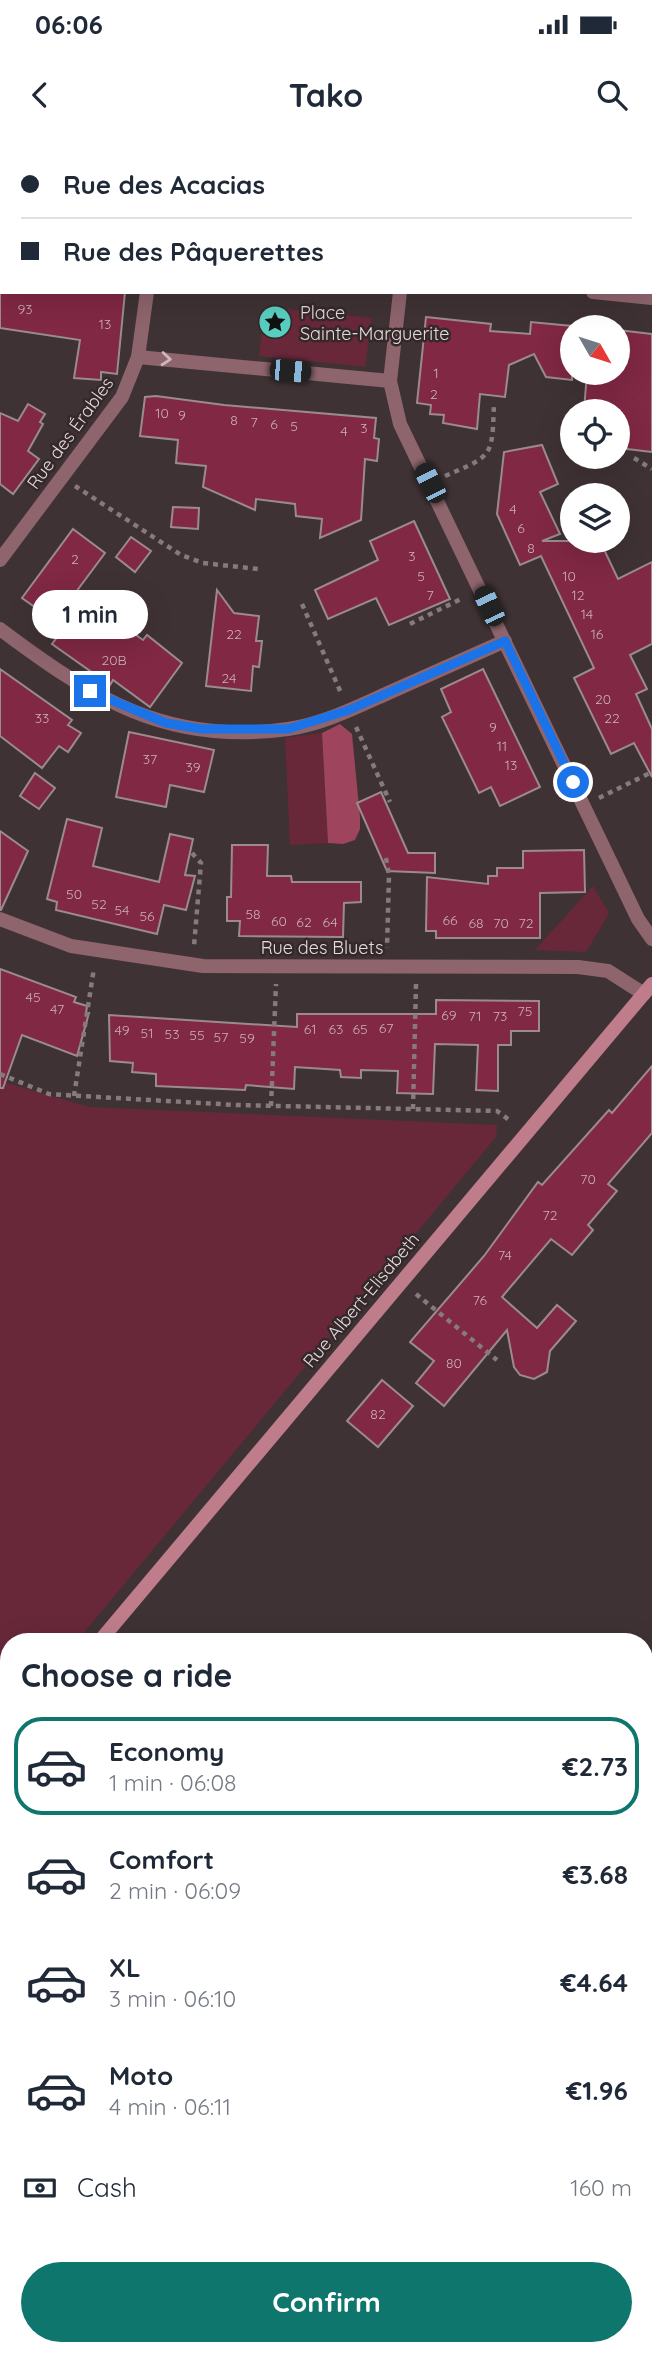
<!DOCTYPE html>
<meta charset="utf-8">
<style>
body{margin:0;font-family:Quicksand,sans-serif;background:#f2f2f3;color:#1f2937;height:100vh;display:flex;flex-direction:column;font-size:26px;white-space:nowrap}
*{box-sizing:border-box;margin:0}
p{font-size:23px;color:#747a83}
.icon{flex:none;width:38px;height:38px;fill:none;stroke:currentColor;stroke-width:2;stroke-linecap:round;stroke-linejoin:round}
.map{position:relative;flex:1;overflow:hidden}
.side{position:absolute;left:0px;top:1493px;width:653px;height:723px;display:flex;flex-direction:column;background:#fff;border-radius:28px 28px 0 0;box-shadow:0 7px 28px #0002}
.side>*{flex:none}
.guide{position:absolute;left:0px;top:0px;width:653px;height:154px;box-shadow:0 7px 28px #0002;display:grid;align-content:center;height:154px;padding:0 21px;background:#fff}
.needle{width:46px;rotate:129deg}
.tools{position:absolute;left:560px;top:175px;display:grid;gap:14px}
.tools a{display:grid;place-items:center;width:70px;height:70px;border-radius:50%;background:#fff;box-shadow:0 7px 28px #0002;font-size:35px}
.end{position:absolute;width:32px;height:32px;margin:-16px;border:9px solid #1a73e8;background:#fff;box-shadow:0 0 0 4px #fff}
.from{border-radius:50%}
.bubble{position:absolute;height:49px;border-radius:24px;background:#fff;box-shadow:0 7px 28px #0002;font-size:23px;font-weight:800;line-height:49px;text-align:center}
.car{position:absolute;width:21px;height:42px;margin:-21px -10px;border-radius:9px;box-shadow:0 0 5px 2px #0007;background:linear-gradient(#222 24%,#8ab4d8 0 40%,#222 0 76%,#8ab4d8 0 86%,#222 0)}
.guide b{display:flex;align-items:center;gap:24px;height:66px;font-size:26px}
.guide b+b{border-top:2px solid #e0e1e3}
.guide i{width:18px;height:18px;background:#1f2937}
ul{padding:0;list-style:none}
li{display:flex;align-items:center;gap:21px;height:98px;margin:0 14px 10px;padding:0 7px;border:4px solid transparent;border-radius:28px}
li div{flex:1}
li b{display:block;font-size:26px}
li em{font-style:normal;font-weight:800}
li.selected{border-color:#0f766e}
li>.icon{width:63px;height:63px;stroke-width:1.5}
h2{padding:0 21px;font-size:32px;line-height:84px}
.pay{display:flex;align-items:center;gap:18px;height:77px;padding:0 21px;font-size:26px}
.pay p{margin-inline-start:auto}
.button{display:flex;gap:14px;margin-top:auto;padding:14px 21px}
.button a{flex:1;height:80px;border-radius:42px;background:#0f766e;color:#fff;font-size:28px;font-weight:800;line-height:80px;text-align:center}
.status{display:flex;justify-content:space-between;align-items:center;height:49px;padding:0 35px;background:#fff;direction:ltr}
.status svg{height:19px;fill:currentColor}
header{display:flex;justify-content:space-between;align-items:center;height:91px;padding:0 21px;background:#fff;font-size:32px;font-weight:800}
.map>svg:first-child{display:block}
</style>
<div class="status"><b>06:06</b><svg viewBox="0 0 49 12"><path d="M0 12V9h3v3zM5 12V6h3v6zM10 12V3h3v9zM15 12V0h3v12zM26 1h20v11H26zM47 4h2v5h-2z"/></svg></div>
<header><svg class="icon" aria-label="back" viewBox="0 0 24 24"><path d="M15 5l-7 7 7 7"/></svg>Tako<svg class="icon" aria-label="search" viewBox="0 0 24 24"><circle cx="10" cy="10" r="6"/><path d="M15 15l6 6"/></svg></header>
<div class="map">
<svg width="652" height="2214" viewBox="0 0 652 2214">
<rect width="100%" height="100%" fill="#3f3235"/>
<!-- green -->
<g fill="#68283a">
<path d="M50,0H470L488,2H67Z"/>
<path d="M265,167L372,178L365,227L259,216Z"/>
<path d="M322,593L328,703L290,705L285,598Z"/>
<path d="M593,746L609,773L586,812L535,810Z"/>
<path d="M0,941L89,967L497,985L496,997L77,1501L9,1502V1583L0,1594Z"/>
</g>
<!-- forest -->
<path fill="#9e445d" d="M340,584L352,594L360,677V689L355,700L343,704L328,703L322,593Z"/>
<!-- building -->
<g fill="#802844" stroke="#9a8b8e" stroke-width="2">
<path d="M0,152H125L117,234L101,232V240L74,238L80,200L0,188Z"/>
<path d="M426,177L491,184L490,191L530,194L531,182L572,186V240L546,237L534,214L509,225L505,257L480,254L477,289L443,283L444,275L430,274L431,265L417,263Z"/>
<path d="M618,190L652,194V312L619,308L622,273L584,270L587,233H618Z"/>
<path d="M156,256L224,265L376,278L374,298L379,299L377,321L365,319L361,380L320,398L322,379L296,376L295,364L256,359L255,370L203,347L206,326L176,323L178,300L140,296L145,257Z"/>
<path d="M28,264L45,274L40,282L43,284L28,311L39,319L13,354L0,344V273L18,281Z"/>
<path d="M542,305L558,344L540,352L560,394L542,401H600L618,439L652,422V504L630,515L647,549L636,554L652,589V637L634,603L611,614L574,538L594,528L541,416L520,425L497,374L504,312Z"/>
<path d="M173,367L199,368L198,389L171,387Z"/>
<path d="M414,381L450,459L389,485L376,458L328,479L315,450L378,420L370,401Z"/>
<path d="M73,389L105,413L76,452L143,500L147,495L182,523L150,567L113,540L110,545L52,504L64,488L22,458Z"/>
<path d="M131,397L151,411L135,432L116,417Z"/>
<path d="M217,450L234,473L259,476L256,501H262L259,527L253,526L251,551L206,546Z"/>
<path d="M0,529L72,580L68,585L81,593L68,612L59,606L42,628L0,596Z"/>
<path d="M483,529L540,647L500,666L491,647L479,653L442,577L451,572L441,549Z"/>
<path d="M129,592L214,610L204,652L170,645L166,667L116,657Z"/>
<path d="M35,633L55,648L39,669L20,656Z"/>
<path d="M381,652L408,713H435V733L387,731L357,663Z"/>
<path d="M67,679L102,688L93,726L159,742L170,694L193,699L185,735L195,736L186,770L164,765L157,794L56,770L57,762L47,759Z"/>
<path d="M0,691L28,711L1,770H0Z"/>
<path d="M232,705H268L267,736H291L292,742H361V762L344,763L343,797L239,796L240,781H227V757H231Z"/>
<path d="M584,710L585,752L540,753V798H436V791H426L427,737L488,744V736H497V728H523V711Z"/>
<path d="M0,829L76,857L74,862L87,866L86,873H89L77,916L22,895L3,948H0Z"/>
<path d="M436,860L539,861V891H511V905H498V951L476,950L478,905L435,904L433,954L397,953L398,931L361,930V938L341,937L340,930L295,927L294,949L246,945L245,950L156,946V934L132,932L133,923L110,921L109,875L297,887V874H436Z"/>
<path d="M652,926V993L608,1044L617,1051L588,1085L593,1090L572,1115L551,1099L502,1157L537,1188L557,1165L576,1181L550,1211L547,1232L534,1239L520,1235L514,1227L507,1190L444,1266L416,1243L434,1221L410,1202L484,1116L538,1042L542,1045L609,970L612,973Z"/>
<path d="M382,1240L413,1266L378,1307L347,1281Z"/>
</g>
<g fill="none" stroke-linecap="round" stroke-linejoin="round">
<!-- path -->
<g stroke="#857a7c" stroke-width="4.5" stroke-dasharray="5 5" stroke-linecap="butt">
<path d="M0,58H2"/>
<path d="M651,123H652"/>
<path d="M634,318L652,329"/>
<path d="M445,336C494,315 492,317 494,263"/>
<path d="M75,346L181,415L203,423L258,429"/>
<path d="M302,464L341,553"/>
<path d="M410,484L463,458"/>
<path d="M356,587L390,662"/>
<path d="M599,658L652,632"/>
<path d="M192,713L201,723L194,806"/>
<path d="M386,718L389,735L387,808"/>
<path d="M0,934L49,954L64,955L236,965L497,971L512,982"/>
<path d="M74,956L94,828"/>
<path d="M271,966L276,844"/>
<path d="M413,969L416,844"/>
<path d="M416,1154L497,1220"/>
<path d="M644,1855L652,1854"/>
<path d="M0,2025L9,2020"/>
</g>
<!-- street -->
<g stroke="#8e646d" stroke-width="14">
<path d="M595,0L612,2"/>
<path d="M651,6H652"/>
<path d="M0,92H2"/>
<path d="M147,152L138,217L390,241L400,152"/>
<path d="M593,152L652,158"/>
<path d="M390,241L400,284L638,779L652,799"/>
<path d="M0,420L122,257L138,217"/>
<path d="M0,489C92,558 167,606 288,589C323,584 357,567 388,553C427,536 466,518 505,501"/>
<path d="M0,779L71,806L203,826L578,827L608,831L644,854"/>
</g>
<!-- secondary -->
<g stroke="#bf7d8c" stroke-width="14">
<path d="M99,1502L652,844"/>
<path d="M0,1620L9,1609"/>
</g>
<!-- highway -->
<g stroke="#faa8bb" stroke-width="21">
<path d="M0,8H2"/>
<path d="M651,73H652"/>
</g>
</g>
<!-- one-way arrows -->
<defs><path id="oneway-chevron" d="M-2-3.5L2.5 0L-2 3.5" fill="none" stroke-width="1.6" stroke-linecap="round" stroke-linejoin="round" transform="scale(1.75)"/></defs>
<use stroke="#cab7bb" href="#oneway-chevron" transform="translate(166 219) rotate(5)"/>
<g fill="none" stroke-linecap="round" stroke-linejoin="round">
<!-- route -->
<path stroke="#1a73e8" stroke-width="9" d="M90,551L166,583L201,589H288L349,570L505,501L573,642"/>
</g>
<!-- icons -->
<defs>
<symbol id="sight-disc" viewBox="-11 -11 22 22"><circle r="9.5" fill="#58cec0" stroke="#35282b"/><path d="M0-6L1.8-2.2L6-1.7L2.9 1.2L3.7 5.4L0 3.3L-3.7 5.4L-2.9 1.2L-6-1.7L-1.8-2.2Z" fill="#111"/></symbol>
</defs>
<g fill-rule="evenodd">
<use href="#sight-disc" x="256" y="163" width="38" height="38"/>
</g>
<g text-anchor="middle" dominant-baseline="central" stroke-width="5" stroke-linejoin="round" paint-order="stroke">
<!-- number labels -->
<g font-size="14" fill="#caaeb6">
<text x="25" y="169">93</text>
<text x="105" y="184">13</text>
<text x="436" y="233">1</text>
<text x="434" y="254">2</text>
<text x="162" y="273">10</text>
<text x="182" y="275">9</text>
<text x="234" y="280">8</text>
<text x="254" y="282">7</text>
<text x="274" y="284">6</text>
<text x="294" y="286">5</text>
<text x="364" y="288">3</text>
<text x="344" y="291">4</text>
<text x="513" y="369">4</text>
<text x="521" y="388">6</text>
<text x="531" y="408">8</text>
<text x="412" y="416">3</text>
<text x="75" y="419">2</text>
<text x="421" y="436">5</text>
<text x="569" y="436">10</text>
<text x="430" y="455">7</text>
<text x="578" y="455">12</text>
<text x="587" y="474">14</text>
<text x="234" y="494">22</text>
<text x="597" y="494">16</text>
<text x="114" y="520">20B</text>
<text x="229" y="538">24</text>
<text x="603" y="559">20</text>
<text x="42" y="578">33</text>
<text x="612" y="578">22</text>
<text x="493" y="587">9</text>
<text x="502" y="606">11</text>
<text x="150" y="619">37</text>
<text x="511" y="625">13</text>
<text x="193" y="627">39</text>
<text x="74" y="754">50</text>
<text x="99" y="764">52</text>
<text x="122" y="770">54</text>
<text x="253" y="774">58</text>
<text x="147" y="776">56</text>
<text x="450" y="780">66</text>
<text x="279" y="781">60</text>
<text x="304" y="782">62</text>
<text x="330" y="782">64</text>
<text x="476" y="783">68</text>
<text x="501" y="783">70</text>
<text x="526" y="783">72</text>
<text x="33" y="857">45</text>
<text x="57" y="869">47</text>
<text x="525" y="871">75</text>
<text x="449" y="875">69</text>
<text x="475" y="876">71</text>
<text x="500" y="876">73</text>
<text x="386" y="888">67</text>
<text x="310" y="889">61</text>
<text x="336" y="889">63</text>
<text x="360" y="889">65</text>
<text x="122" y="890">49</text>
<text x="147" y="893">51</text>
<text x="172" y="894">53</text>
<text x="197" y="895">55</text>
<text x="221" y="897">57</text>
<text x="247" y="898">59</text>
<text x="588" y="1039">70</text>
<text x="550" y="1075">72</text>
<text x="505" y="1115">74</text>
<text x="480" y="1160">76</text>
<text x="454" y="1223">80</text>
<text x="378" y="1274">82</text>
</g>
<!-- poi labels -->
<g font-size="18" fill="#e3dbdc" stroke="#35282b" text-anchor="start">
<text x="300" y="172">Place<tspan x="300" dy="21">Sainte-Marguerite</tspan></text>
</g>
<!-- street labels -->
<g font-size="18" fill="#e3dbdc" stroke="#35282b">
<text transform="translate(70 293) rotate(-54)">Rue des Érables</text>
<text x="322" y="807">Rue des Bluets</text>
<text transform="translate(361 1160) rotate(-50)">Rue Albert-Elisabeth</text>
</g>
</g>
</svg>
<div class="tools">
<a><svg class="needle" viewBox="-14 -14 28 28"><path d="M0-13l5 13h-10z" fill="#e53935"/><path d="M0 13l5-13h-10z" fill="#747a83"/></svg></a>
<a><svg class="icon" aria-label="locate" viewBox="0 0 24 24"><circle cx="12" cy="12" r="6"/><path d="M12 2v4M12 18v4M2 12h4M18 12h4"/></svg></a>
<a><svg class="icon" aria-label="layers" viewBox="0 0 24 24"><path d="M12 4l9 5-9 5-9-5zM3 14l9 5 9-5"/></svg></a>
</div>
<i class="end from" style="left:573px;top:642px"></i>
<i class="end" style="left:90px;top:551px"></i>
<div class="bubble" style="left:32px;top:450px;width:116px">1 min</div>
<i class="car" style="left:290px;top:231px;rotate:95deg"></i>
<i class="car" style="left:430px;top:343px;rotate:333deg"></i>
<i class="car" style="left:489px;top:466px;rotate:335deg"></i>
<div class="guide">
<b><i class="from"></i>Rue des Acacias</b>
<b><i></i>Rue des Pâquerettes</b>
</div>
<section class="side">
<h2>Choose a ride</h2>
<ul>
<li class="selected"><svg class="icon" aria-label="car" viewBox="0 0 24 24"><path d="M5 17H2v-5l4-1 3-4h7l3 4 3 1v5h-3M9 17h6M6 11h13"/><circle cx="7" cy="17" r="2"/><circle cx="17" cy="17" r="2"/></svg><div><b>Economy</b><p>1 min · 06:08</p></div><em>€2.73</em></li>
<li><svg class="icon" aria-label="car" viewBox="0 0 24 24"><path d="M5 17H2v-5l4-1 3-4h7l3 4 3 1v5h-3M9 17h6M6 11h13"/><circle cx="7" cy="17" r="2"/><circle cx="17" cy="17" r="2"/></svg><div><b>Comfort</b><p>2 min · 06:09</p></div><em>€3.68</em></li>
<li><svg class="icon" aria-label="car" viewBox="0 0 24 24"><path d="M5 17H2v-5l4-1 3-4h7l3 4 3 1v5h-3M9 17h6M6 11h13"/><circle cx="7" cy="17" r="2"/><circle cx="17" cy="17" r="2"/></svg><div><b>XL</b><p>3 min · 06:10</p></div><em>€4.64</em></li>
<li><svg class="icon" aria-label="car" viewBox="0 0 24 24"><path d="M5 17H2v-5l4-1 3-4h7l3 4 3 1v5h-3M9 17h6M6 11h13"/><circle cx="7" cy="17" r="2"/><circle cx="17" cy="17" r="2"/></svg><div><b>Moto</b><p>4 min · 06:11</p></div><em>€1.96</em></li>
</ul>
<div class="pay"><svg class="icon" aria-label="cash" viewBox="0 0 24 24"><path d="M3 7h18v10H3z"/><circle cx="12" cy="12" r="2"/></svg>Cash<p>160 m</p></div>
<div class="button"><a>Confirm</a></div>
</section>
</div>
